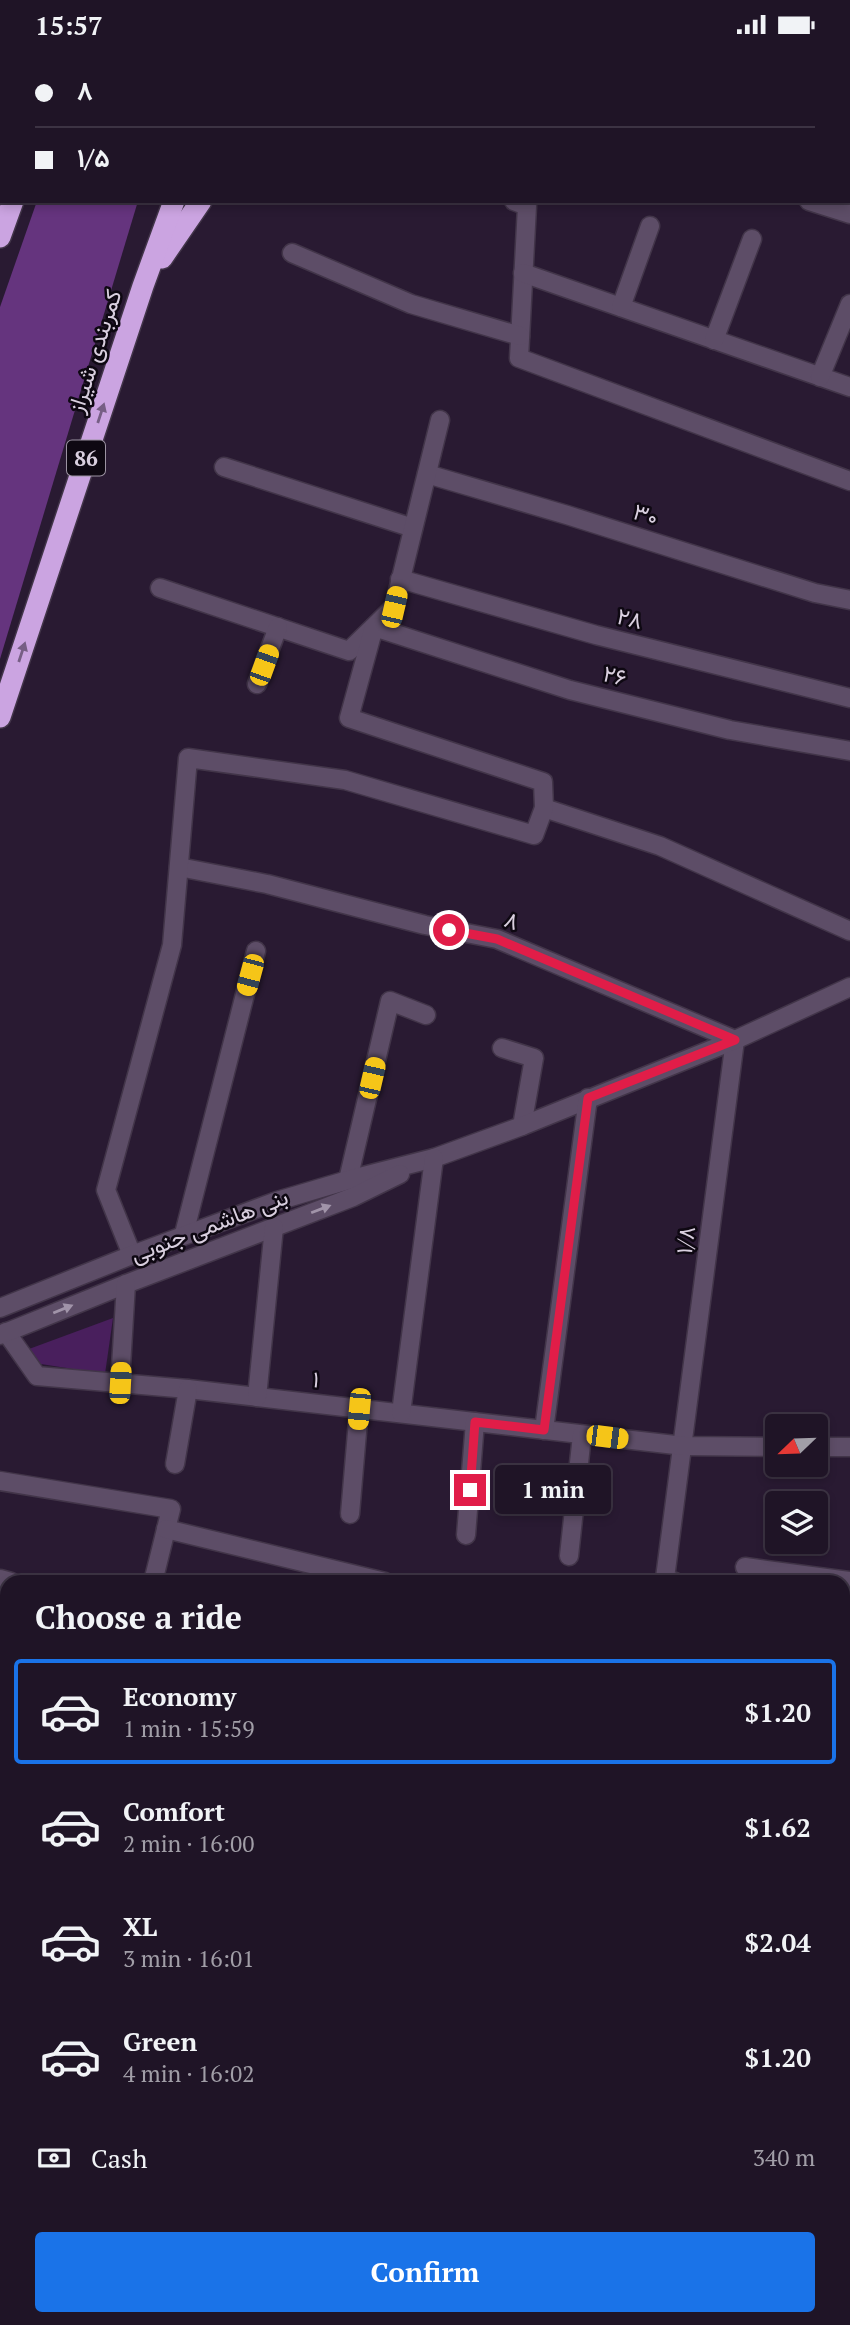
<!DOCTYPE html>
<meta charset="utf-8">
<style>
body{margin:0;font-family:"PT Serif",Vazirmatn,serif;background:#271d2e;color:#f1f3f6;height:100vh;display:flex;flex-direction:column;font-size:26px;white-space:nowrap}
*{box-sizing:border-box;margin:0}
p{font-size:23px;color:#a19ea7}
.icon{flex:none;width:38px;height:38px;fill:none;stroke:currentColor;stroke-width:2;stroke-linecap:round;stroke-linejoin:round}
.map{position:relative;flex:1;overflow:hidden}
.side{position:absolute;left:0px;top:1526px;width:850px;height:751px;display:flex;flex-direction:column;background:#1f1426;border-radius:21px 21px 0 0;box-shadow:0 4px 10px #0003,0 0 0 2px #3c3343}
.side>*{flex:none}
.banner{position:absolute;left:0px;top:0px;width:850px;height:154px;box-shadow:0 4px 10px #0003,0 0 0 2px #3c3343;display:grid;align-content:center;height:154px;padding:0 35px;background:#1f1426}
.needle{width:46px;rotate:247deg}
.buttons{position:absolute;left:765px;top:1365px;display:grid;gap:14px}
.buttons a{display:grid;place-items:center;width:63px;height:63px;border-radius:7px;background:#1f1426;box-shadow:0 4px 10px #0003,0 0 0 2px #3c3343;font-size:35px}
.end{position:absolute;width:32px;height:32px;margin:-16px;border:9px solid #e11d48;background:#fff;box-shadow:0 0 0 4px #fff}
.from{border-radius:50%}
.bubble{position:absolute;height:49px;border-radius:7px;background:#1f1426;box-shadow:0 4px 10px #0003,0 0 0 2px #3c3343;font-size:23px;font-weight:700;line-height:49px;text-align:center}
.car{position:absolute;width:21px;height:42px;margin:-21px -10px;border-radius:9px;box-shadow:0 0 5px 2px #0007;background:linear-gradient(#f5c518 24%,#345 0 40%,#f5c518 0 76%,#345 0 86%,#f5c518 0)}
.banner b{display:flex;align-items:center;gap:24px;height:66px;font-size:26px}
.banner b+b{border-top:2px solid #3c3343}
.banner i{width:18px;height:18px;background:#f1f3f6}
ul{padding:0;list-style:none}
li{display:flex;align-items:center;gap:21px;height:105px;margin:0 14px 10px;padding:0 21px;border:4px solid transparent;border-radius:7px}
li div{flex:1}
li b{display:block;font-size:26px}
li em{font-style:normal;font-weight:700}
li.on{border-color:#1a73e8}
li>.icon{width:63px;height:63px;stroke-width:1.5}
h2{padding:0 35px;font-size:32px;line-height:84px}
.pay{display:flex;align-items:center;gap:18px;height:77px;padding:0 35px;font-size:26px}
.pay p{margin-inline-start:auto}
.cta{display:flex;gap:14px;margin-top:auto;padding:14px 35px}
.cta a{flex:1;height:80px;border-radius:7px;background:#1a73e8;color:#fff;font-size:28px;font-weight:700;line-height:80px;text-align:center}
.status{display:flex;justify-content:space-between;align-items:center;height:49px;padding:0 35px;background:#1f1426;direction:ltr}
.status svg{height:19px;fill:currentColor}
.map>svg:first-child{display:block}
</style>
<div class="status"><b>15:57</b><svg viewBox="0 0 49 12"><path d="M0 12V9h3v3zM5 12V6h3v6zM10 12V3h3v9zM15 12V0h3v12zM26 1h20v11H26zM47 4h2v5h-2z"/></svg></div>
<div class="map">
<svg width="850" height="2276" viewBox="0 0 850 2276">
<rect width="100%" height="100%" fill="#291a32"/>
<!-- green -->
<path fill="#491f5d" d="M113,1269L105,1325L41,1315L29,1300Z"/>
<!-- forest -->
<path fill="#65347e" d="M37,152H138L0,610V258Z"/>
<g fill="none" stroke-linecap="round" stroke-linejoin="round">
<defs>
<g id="minor">
<path d="M761,0L767,2"/>
<path d="M545,2V0"/>
<path d="M849,28L850,29"/>
<path d="M514,152L527,157L519,309L850,432"/>
<path d="M809,152L850,165"/>
<path d="M292,204L411,255L520,287"/>
<path d="M523,224L850,338"/>
<path d="M621,258L650,177"/>
<path d="M714,291L752,190"/>
<path d="M820,328L850,255"/>
<path d="M224,418L413,479"/>
<path d="M427,425L567,466L815,544L850,551"/>
<path d="M400,530L596,586L850,649"/>
<path d="M160,539L349,602L394,558L440,371"/>
<path d="M257,635L278,578"/>
<path d="M544,759L660,797L850,882"/>
<path d="M179,818L267,835L425,876L497,890L735,991L665,1529L675,1533"/>
<path d="M502,999L534,1009L522,1077"/>
<path d="M348,1131L390,952L426,966"/>
<path d="M184,1185L256,902"/>
<path d="M132,1206L106,1141L172,896L188,709L345,731L534,786L544,759L543,733L349,669L374,578L570,641L730,681L850,702"/>
<path d="M0,1259L132,1206L277,1152L348,1131L434,1109L522,1077L735,991L850,938"/>
<path d="M6,1283L37,1327L188,1340L684,1397L777,1398"/>
<path d="M0,1286L126,1235L353,1148L400,1125"/>
<path d="M120,1334L126,1235"/>
<path d="M257,1348L274,1178"/>
<path d="M401,1364L434,1109"/>
<path d="M544,1381L588,1049"/>
<path d="M816,1398H850"/>
<path d="M175,1415L188,1340"/>
<path d="M0,1432L171,1460L153,1533"/>
<path d="M350,1465L359,1360"/>
<path d="M166,1480L385,1533"/>
<path d="M466,1486L475,1373"/>
<path d="M569,1507L582,1386"/>
<path d="M745,1518L850,1532"/>
<path d="M0,1530L11,1533"/>
<path d="M844,1576L850,1552"/>
<path d="M0,1615L7,1618"/>
<path d="M844,1619L850,1620"/>
<path d="M0,1714L7,1716"/>
<path d="M844,1731H850"/>
<path d="M844,1793L850,1794"/>
<path d="M844,1869L850,1870"/>
<path d="M844,1979L850,1980"/>
<path d="M844,2101L850,2102"/>
<path d="M844,2172L850,2173"/>
<path d="M149,2270L171,2276"/>
<path d="M516,2276L518,2270"/>
</g>
<g id="highway">
<path d="M67,2L68,0"/>
<path d="M230,2V0"/>
<path d="M313,2L315,0"/>
<path d="M0,188L13,152"/>
<path d="M162,209L201,152"/>
<path d="M0,668L143,237L174,152"/>
</g>
</defs>
<!-- minor casing -->
<use href="#minor" stroke="#423549" stroke-width="21"/>
<!-- highway casing -->
<use href="#highway" stroke="#423549" stroke-width="24"/>
<!-- minor -->
<use href="#minor" stroke="#5d4d67" stroke-width="18"/>
<!-- highway -->
<use href="#highway" stroke="#cba4e1" stroke-width="21"/>
</g>
<!-- one-way arrows -->
<defs><path id="oneway-solid" d="M-6-.8H1V-3.2L6.5 0L1 3.2V.8H-6Z" transform="scale(1.75)"/></defs>
<g fill="#765e84">
<use href="#oneway-solid" transform="translate(101 364) rotate(-72)"/>
<use href="#oneway-solid" transform="translate(22 603) rotate(-72)"/>
</g>
<g fill="#a194a9">
<use href="#oneway-solid" transform="translate(321 1160) rotate(-21)"/>
<use href="#oneway-solid" transform="translate(63 1260) rotate(-22)"/>
</g>
<g fill="none" stroke-linecap="round" stroke-linejoin="round">
<!-- route -->
<path stroke="#e11d48" stroke-width="9" d="M449,881L497,890L735,991L588,1049L544,1381L475,1373L470,1441"/>
</g>
<g text-anchor="middle" dominant-baseline="central" stroke-width="5" stroke-linejoin="round" paint-order="stroke">
<!-- shield labels -->
<rect fill="#0e0812" stroke="#9c93a2" stroke-width="2" x="67" y="391.5" width="38" height="35" rx="5"/>
<g font-size="21" font-weight="bold" fill="#d9cfdf">
<text x="86" y="409">86</text>
</g>
<!-- street labels -->
<g font-size="23" fill="#d9cfdf" stroke="#0e0812">
<text transform="translate(94 302) rotate(-72)">کمربندی شیراز</text>
<text transform="translate(646 465) rotate(18)">۳۰</text>
<text transform="translate(630 569) rotate(14)">۲۸</text>
<text transform="translate(615 626) rotate(13)">۲۶</text>
<text transform="translate(512 871) rotate(20)">۸</text>
<text transform="translate(209 1176) rotate(-21)">بنی هاشمی جنوبی</text>
<text transform="translate(685 1191) rotate(-83)">۱/۸</text>
<text transform="translate(316 1330) rotate(7)">۱</text>
</g>
</g>
</svg>
<div class="buttons">
<a><svg class="needle" viewBox="-14 -14 28 28"><path d="M0-13l5 13h-10z" fill="#e53935"/><path d="M0 13l5-13h-10z" fill="#a19ea7"/></svg></a>
<a><svg class="icon" aria-label="layers" viewBox="0 0 24 24"><path d="M12 4l9 5-9 5-9-5zM3 14l9 5 9-5"/></svg></a>
</div>
<i class="end from" style="left:449px;top:881px"></i>
<i class="end" style="left:470px;top:1441px"></i>
<div class="bubble" style="left:495px;top:1416px;width:116px">1 min</div>
<i class="car" style="left:394px;top:558px;rotate:13deg"></i>
<i class="car" style="left:264px;top:616px;rotate:20deg"></i>
<i class="car" style="left:250px;top:926px;rotate:195deg"></i>
<i class="car" style="left:372px;top:1029px;rotate:13deg"></i>
<i class="car" style="left:120px;top:1334px;rotate:3deg"></i>
<i class="car" style="left:359px;top:1360px;rotate:185deg"></i>
<i class="car" style="left:607px;top:1388px;rotate:97deg"></i>
<div class="banner">
<b><i class="from"></i>۸</b>
<b><i></i>۱/۵</b>
</div>
<section class="side">
<h2>Choose a ride</h2>
<ul>
<li class="on"><svg class="icon" aria-label="car" viewBox="0 0 24 24"><path d="M5 17H2v-5l4-1 3-4h7l3 4 3 1v5h-3M9 17h6M6 11h13"/><circle cx="7" cy="17" r="2"/><circle cx="17" cy="17" r="2"/></svg><div><b>Economy</b><p>1 min · 15:59</p></div><em>$1.20</em></li>
<li><svg class="icon" aria-label="car" viewBox="0 0 24 24"><path d="M5 17H2v-5l4-1 3-4h7l3 4 3 1v5h-3M9 17h6M6 11h13"/><circle cx="7" cy="17" r="2"/><circle cx="17" cy="17" r="2"/></svg><div><b>Comfort</b><p>2 min · 16:00</p></div><em>$1.62</em></li>
<li><svg class="icon" aria-label="car" viewBox="0 0 24 24"><path d="M5 17H2v-5l4-1 3-4h7l3 4 3 1v5h-3M9 17h6M6 11h13"/><circle cx="7" cy="17" r="2"/><circle cx="17" cy="17" r="2"/></svg><div><b>XL</b><p>3 min · 16:01</p></div><em>$2.04</em></li>
<li><svg class="icon" aria-label="car" viewBox="0 0 24 24"><path d="M5 17H2v-5l4-1 3-4h7l3 4 3 1v5h-3M9 17h6M6 11h13"/><circle cx="7" cy="17" r="2"/><circle cx="17" cy="17" r="2"/></svg><div><b>Green</b><p>4 min · 16:02</p></div><em>$1.20</em></li>
</ul>
<div class="pay"><svg class="icon" aria-label="cash" viewBox="0 0 24 24"><path d="M3 7h18v10H3z"/><circle cx="12" cy="12" r="2"/></svg>Cash<p>340 m</p></div>
<div class="cta"><a>Confirm</a></div>
</section>
</div>
